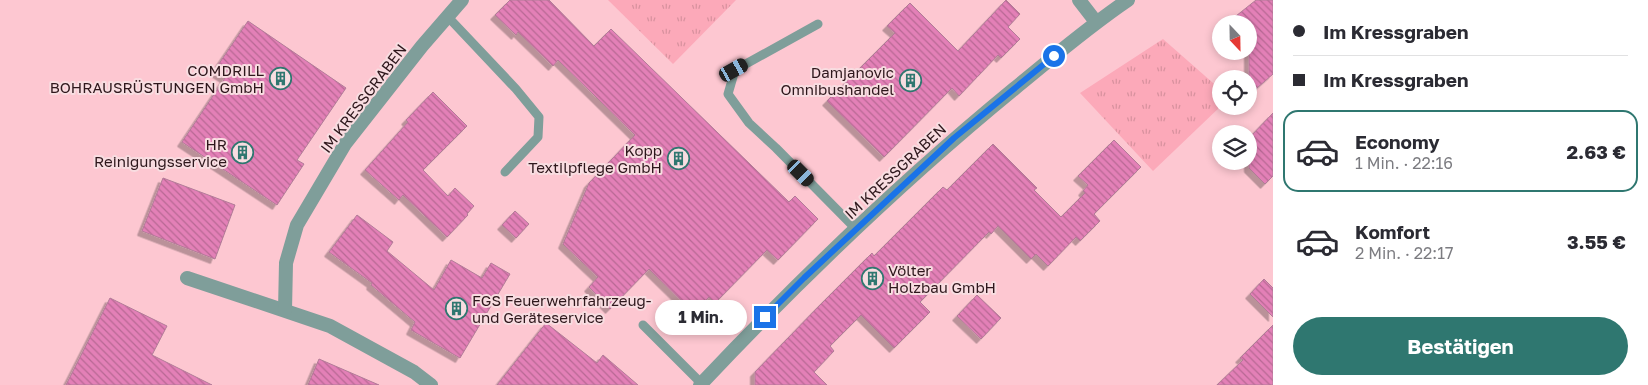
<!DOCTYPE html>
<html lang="de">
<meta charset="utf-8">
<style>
body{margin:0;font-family:"Golos Text",sans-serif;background:#f7f7f7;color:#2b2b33;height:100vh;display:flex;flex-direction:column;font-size:19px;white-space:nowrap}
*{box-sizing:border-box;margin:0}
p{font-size:16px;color:#7c7c81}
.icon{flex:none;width:28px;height:28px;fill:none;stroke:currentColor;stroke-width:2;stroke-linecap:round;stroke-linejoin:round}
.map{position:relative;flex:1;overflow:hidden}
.side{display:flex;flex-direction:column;background:#fff;width:375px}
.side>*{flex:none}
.guide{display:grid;align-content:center;height:110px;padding:0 20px;background:#fff}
.needle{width:32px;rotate:158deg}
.tools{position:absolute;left:1212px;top:15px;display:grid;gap:10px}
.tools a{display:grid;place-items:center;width:45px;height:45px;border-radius:50%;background:#fff;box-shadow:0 2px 8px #0003;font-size:25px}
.end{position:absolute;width:22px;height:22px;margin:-11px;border:6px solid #1a73e8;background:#fff;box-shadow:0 0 0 2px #fff}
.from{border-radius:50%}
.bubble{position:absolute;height:35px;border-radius:18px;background:#fff;box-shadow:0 2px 8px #0003;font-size:16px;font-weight:700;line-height:35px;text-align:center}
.car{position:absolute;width:15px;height:30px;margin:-15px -8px;border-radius:6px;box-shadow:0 0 4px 1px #0007;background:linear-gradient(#222 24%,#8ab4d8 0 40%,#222 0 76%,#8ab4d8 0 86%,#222 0)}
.guide b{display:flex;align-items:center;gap:18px;height:48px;font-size:19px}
.guide b+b{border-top:1px solid #e1e1e2}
.guide i{width:12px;height:12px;background:#2b2b33}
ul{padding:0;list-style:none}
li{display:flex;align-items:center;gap:15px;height:82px;margin:0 10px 8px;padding:0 10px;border:2px solid transparent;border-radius:15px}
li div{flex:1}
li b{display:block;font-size:19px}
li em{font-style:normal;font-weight:700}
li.selected{border-color:#2f7770}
li>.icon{width:45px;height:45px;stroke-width:1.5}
.action{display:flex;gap:10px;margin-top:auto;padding:10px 20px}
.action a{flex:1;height:58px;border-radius:30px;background:#2f7770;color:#fff;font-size:20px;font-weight:700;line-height:58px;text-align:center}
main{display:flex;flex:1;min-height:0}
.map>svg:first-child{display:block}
</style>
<main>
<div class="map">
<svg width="1273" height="385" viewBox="0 0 1273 385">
<defs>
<pattern id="grass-tufts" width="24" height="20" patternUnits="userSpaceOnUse" patternTransform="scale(1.25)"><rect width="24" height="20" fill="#fca9b9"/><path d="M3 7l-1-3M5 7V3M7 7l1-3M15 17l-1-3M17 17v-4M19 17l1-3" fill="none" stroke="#d8919e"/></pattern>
<pattern id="building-back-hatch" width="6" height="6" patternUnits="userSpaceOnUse" patternTransform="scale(1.25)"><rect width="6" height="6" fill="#e380b7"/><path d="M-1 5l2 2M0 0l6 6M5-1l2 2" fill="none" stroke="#b86894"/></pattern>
<filter id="shadow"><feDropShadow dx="-4.5" dy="4.5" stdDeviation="0" flood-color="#0004"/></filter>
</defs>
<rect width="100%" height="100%" fill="#fdc7d1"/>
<!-- grass -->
<g fill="url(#grass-tufts)">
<path d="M608,0H736L673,64Z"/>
<path d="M1163,39L1221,90V106L1153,171L1080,93Z"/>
</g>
<!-- building -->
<g fill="url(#building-back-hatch)" stroke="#b27c98" filter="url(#shadow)">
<path d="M510,0H549L594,46L611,29L789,202L795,196L818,219L778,260L767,250L715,303L709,297L694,313L649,269L610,309L589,287L598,277L563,244L589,183L635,135L558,60L553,66L518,32L516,35L495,15Z"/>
<path d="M1006,0L1020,14L1008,27L1020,39L1001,58L998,55L959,96L952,88L884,157L827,101L895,33L887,26L910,3L958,51Z"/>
<path d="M1256,0H1273V74L1249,95V24H1226Z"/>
<path d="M248,21L346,88L297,160L304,164L277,205L182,142L225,78L214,71Z"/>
<path d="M433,92L467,126L423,170L448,196L455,188L474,206L467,214L468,215L447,237L403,195L399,200L365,170L408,122L406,120Z"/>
<path d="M1273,113V176L1265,184L1249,168V138Z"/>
<path d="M1114,140L1141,167L1094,214L1100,221L1080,241L1076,237L1048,266L1036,254L1031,259L998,226L991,234L989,232L920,302L930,312L894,348L861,315L830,346L834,351L814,372L827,385H755V372L820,305L872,253L874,256L943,187L947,190L993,144L1037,188L1034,190L1061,217L1085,193L1083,191L1088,185L1078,176Z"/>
<path d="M163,178L235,205L215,259L142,231Z"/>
<path d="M515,211L529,224L516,238L502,225Z"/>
<path d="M357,215L393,242L387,251L434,290L451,260L482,278L491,263L510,274L460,358L411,330L415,322L371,285L372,283L329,252Z"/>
<path d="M1264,279L1273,288V317L1250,294Z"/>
<path d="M977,295L1001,318L981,339L957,316Z"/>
<path d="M110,298L167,326L152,355L212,385H66Z"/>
<path d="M546,323L597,363L603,355L638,385H497Z"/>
<path d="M1273,325V385H1217L1243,360L1240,358Z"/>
<path d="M319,359L379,385H308Z"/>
</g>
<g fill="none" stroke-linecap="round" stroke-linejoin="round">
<!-- service -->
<g stroke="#7f9e9a" stroke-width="9">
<path d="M448,17L516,89L539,117L538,137L505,172"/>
<path d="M818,24L735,70L728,94L749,123L776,148L856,229"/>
<path d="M643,325L701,383"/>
</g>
<!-- minor -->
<g stroke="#7f9e9a" stroke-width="14">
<path d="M1079,0L1096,22"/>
<path d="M187,278L330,326L414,372L431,385"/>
<path d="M285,310L286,263L297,225L345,144L422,46L462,0"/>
<path d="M700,385C799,280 903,180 1014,89C1052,58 1088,27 1128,0"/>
</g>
</g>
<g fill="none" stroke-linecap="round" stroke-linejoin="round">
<!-- route -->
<path stroke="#1a73e8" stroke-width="6" d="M765,317L804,278L954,138L1054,56"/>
</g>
<!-- icons -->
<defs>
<symbol id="building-ring" viewBox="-11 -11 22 22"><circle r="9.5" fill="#f8dde1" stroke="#2f7770" stroke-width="1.5"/><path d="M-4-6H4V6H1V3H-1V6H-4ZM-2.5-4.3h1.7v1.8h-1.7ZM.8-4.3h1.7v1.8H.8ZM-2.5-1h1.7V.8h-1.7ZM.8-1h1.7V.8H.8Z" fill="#2f7770"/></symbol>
</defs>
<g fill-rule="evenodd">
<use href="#building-ring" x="268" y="66" width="25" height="25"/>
<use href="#building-ring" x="898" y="68" width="25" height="25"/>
<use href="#building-ring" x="230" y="140" width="25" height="25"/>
<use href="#building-ring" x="666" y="146" width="25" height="25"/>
<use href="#building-ring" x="860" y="266" width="25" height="25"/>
<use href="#building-ring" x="444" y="296" width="25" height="25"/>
</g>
<g text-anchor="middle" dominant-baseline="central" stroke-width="4" stroke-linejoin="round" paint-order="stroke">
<!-- poi labels -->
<g font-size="15" fill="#2e171c" stroke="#f8dde1" text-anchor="end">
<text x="264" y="70">COMDRILL<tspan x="264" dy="17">BOHRAUSRÜSTUNGEN GmbH</tspan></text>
<text x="894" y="72">Damjanovic<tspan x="894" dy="17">Omnibushandel</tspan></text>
<text x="227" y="144">HR<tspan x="227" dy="17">Reinigungsservice</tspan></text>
<text x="662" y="150">Kopp<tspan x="662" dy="17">Textilpflege GmbH</tspan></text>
<text x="888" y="270" text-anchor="start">Völter<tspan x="888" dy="17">Holzbau GmbH</tspan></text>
<text x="472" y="300" text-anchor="start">FGS Feuerwehrfahrzeug-<tspan x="472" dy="17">und Geräteservice</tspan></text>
</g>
<!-- street labels -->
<g font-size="15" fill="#2e171c" stroke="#f8dde1">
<text transform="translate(363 98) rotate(-53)">IM KRESSGRABEN</text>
<text transform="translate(895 171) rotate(-43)">IM KRESSGRABEN</text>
</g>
</g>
</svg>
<div class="tools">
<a><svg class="needle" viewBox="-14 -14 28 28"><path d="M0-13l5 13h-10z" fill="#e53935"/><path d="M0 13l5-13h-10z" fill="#7c7c81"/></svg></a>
<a><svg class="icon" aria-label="locate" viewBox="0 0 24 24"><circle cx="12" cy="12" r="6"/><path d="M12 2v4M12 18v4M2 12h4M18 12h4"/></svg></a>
<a><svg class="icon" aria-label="layers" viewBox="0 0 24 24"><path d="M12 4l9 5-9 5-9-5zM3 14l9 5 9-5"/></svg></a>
</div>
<i class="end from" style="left:1054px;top:56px"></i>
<i class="end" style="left:765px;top:317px"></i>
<div class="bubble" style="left:655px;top:300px;width:92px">1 Min.</div>
<i class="car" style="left:734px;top:70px;rotate:61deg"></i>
<i class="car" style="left:801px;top:173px;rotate:135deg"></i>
</div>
<section class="side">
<div class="guide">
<b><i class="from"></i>Im Kressgraben</b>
<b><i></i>Im Kressgraben</b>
</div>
<ul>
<li class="selected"><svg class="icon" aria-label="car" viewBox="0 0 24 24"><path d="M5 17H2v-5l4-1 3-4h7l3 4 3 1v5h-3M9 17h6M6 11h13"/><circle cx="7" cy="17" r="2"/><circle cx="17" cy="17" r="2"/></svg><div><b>Economy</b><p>1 Min. · 22:16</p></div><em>2.63 €</em></li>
<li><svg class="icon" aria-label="car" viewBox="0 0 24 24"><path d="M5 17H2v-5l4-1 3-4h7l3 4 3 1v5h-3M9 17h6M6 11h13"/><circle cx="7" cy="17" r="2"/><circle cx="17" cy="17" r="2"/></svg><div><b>Komfort</b><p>2 Min. · 22:17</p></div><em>3.55 €</em></li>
</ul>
<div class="action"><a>Bestätigen</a></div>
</section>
</main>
